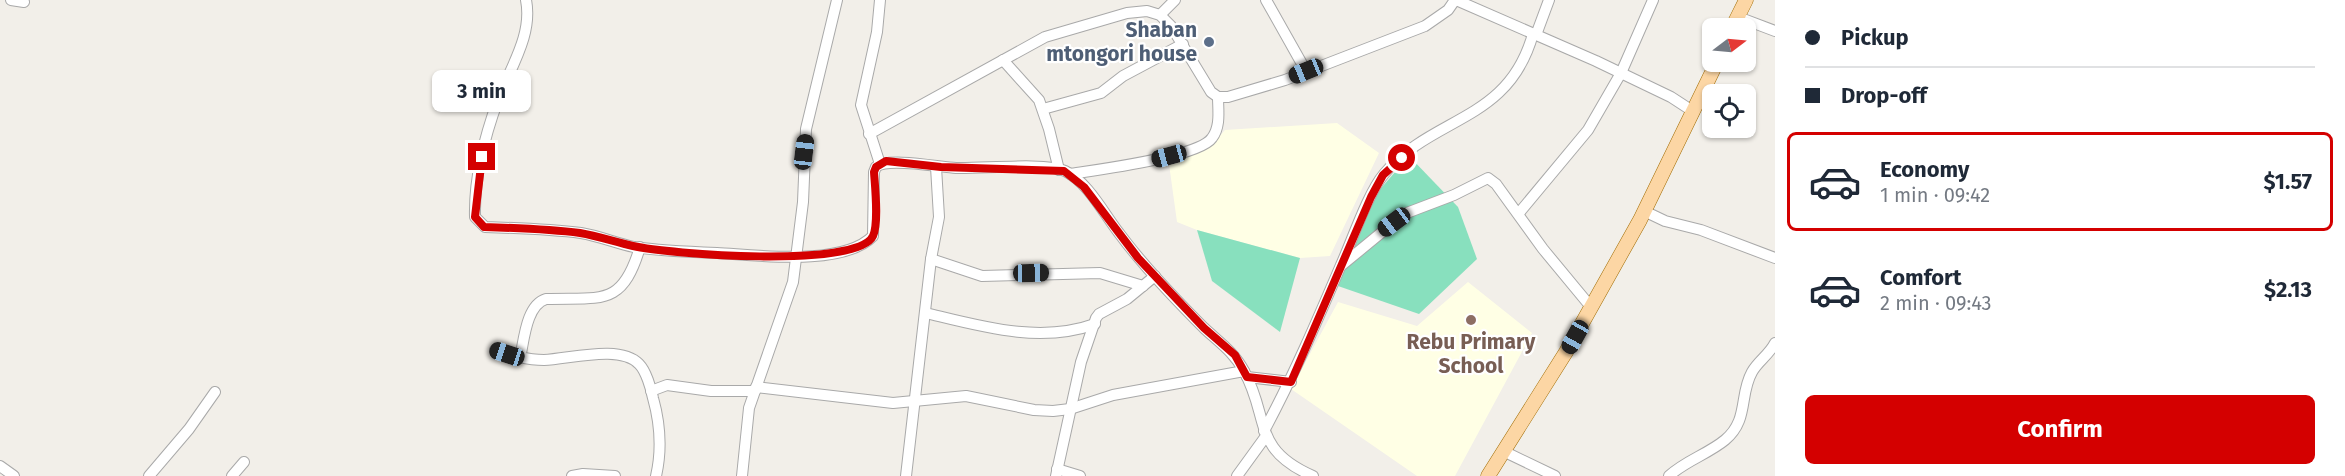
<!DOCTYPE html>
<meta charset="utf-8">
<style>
body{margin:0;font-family:"Fira Sans",sans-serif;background:#f6f6f7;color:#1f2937;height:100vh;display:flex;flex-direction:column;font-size:22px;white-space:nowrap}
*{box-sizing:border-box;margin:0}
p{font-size:20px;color:#747a83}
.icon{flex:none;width:33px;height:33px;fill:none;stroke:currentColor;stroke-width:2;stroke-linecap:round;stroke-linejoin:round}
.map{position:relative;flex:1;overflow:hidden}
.sheet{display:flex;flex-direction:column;background:#fff;width:570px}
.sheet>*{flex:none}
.top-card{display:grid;align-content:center;height:132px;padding:0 30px;background:#fff}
.needle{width:39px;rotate:74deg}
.tools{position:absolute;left:1702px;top:18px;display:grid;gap:12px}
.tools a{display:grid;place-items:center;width:54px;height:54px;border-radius:9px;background:#fff;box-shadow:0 2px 4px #0004;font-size:30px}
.end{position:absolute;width:27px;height:27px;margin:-14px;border:8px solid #d40000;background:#fff;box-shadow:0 0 0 3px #fff}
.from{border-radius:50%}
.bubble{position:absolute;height:42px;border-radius:9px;background:#fff;box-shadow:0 2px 4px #0004;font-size:20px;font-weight:700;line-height:42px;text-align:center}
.car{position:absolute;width:18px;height:36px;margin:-18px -9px;border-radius:8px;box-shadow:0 0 4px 2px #0007;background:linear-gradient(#222 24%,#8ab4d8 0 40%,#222 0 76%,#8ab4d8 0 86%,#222 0)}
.top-card b{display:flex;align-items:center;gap:21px;height:57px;font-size:22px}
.top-card b+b{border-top:2px solid #e0e1e3}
.top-card i{width:15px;height:15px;background:#1f2937}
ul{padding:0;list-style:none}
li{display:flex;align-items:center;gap:18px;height:99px;margin:0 12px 9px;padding:0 18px;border:3px solid transparent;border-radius:9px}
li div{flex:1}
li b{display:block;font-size:22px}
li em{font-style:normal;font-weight:700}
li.current{border-color:#d40000}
li>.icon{width:54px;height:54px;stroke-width:1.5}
.primary-button{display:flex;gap:12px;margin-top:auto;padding:12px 30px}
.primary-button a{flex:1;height:69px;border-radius:9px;background:#d40000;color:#fff;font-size:24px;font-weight:700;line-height:69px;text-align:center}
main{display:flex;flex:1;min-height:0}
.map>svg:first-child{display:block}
</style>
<main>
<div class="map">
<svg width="1775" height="476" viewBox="0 0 1775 476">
<rect width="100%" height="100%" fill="#f2efe9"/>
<!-- education -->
<g fill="#ffffe5">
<path d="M1337,123L1379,153L1330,256L1300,258L1197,230L1177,222L1169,164L1211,146L1225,130Z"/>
<path d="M1468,282L1532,333L1455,476H1417L1291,389L1338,302L1417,326Z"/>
</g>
<!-- pitch -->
<g fill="#88e0be">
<path d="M1409,156L1458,207L1477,259L1419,314L1338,286L1376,194Z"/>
<path d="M1197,230L1300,258L1280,332L1212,281Z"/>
</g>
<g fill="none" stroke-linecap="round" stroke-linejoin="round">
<defs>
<g id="minor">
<path d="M11,0L24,2"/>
<path d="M526,0C533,35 510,68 498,100C484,138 474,177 475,217L485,227C517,228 549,229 581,233C599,236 616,243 634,247C661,251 689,252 717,253C756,255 843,267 873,236L874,172L876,167C887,157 939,167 956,168C981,169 1045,162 1065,171C1088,182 1104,214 1119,233C1144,267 1174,298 1204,328C1219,342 1234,352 1244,371C1270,418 1251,449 1313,476"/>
<path d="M1266,0L1306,71"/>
<path d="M1456,0L1596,61L1671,97L1694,112"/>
<path d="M1160,15L1175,0"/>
<path d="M1738,17L1775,31"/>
<path d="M1536,35L1549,0"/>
<path d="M1003,60L1039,100L1049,129L1059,170"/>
<path d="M1043,109L1101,93L1123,76L1183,44"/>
<path d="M869,134L1045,37L1127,13L1147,11L1160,15L1171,26L1211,92L1218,97H1228L1285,80L1425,26L1448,10L1455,0"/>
<path d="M880,164L861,105L877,32L880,0"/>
<path d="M1070,174C1096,170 1199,157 1212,138C1221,126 1218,110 1218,97"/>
<path d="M1644,211L1665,221L1701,230L1775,258"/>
<path d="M1519,213L1588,130L1621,73L1653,0"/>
<path d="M931,259L982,276L1100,273L1143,286"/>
<path d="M1342,265L1404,214L1454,195L1488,178L1496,184L1543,249L1591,307"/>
<path d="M926,313C980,326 1040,344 1095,324"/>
<path d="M495,350C511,355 527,360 544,360C570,359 620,344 639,364C646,371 651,388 653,398C660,423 662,450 656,476"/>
<path d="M520,358C524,341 526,305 546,299C601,297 622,308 640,247"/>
<path d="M1247,377L1291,382"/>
<path d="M756,387L893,403L966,396L1034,410L1053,411L1070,409L1113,395L1244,371"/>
<path d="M651,391L667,385L711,391H755"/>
<path d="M1264,431C1293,377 1317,321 1341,265C1352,241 1368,193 1384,174C1433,115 1508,123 1533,34"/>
<path d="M1503,451L1555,476"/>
<path d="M0,466L14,476"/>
<path d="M1057,469L1080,476"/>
<path d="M149,476L189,429L215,392"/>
<path d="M232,476L244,462"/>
<path d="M572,476L583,474L615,476"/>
<path d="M742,476L749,408L793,282L803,202L806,129L837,0"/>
<path d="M906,476L931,259L939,217L936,167"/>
<path d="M1056,476L1081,362L1096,318L1099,314L1127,299L1155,276"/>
<path d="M1237,476L1266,436"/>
<path d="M1669,476C1685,461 1708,454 1725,440C1749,420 1739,395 1752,372C1758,361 1769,355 1775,343"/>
</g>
<g id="major">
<path d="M1732,28L1746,0"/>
<path d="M1488,476L1566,352L1640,220L1717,62"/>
</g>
</defs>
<!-- minor casing -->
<use href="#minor" stroke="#a9a9a9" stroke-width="12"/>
<!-- major casing -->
<use href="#major" stroke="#a06b00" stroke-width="15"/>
<!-- minor -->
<use href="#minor" stroke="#fff" stroke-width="10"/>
<!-- major -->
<use href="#major" stroke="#fcd6a4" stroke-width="14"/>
</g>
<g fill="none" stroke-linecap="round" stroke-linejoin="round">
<!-- route -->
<path stroke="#d40000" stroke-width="8" d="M482,157L475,217L484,227C516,228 548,229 580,233C598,236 615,242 633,246C667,254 857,269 873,236C879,223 875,187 874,172L876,167L886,161L941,167L1064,171L1084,187L1138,258L1204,328L1235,355L1247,377L1291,382L1371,197L1383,175L1402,158"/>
</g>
<!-- markers -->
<circle fill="#5c6f8a" stroke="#fff" stroke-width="2" cx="1209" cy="42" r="6"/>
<circle fill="#8d6e63" stroke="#fff" stroke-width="2" cx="1471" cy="320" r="6"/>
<g text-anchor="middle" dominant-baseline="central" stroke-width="4.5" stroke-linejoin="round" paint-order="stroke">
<!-- service labels -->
<g font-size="21" font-weight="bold" fill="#4e5e75" stroke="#fff" text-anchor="end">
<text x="1197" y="30">Shaban<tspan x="1197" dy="24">mtongori house</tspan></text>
</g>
<!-- education labels -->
<g font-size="21" font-weight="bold" fill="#785e54" stroke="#fff">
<text x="1471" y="342">Rebu Primary<tspan x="1471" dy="24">School</tspan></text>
</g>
</g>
</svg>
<div class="tools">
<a><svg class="needle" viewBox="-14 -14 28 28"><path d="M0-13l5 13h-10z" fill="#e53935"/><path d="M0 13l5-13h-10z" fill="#747a83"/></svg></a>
<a><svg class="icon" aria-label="locate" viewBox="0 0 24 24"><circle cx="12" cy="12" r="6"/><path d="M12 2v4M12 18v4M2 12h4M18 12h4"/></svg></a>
</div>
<i class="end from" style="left:1402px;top:158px"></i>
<i class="end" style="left:482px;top:157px"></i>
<div class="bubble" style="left:432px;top:70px;width:99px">3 min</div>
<i class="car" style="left:1306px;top:71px;rotate:248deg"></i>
<i class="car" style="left:804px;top:152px;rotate:7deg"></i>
<i class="car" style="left:1169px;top:156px;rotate:255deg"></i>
<i class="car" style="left:1394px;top:222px;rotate:233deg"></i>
<i class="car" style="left:1031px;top:273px;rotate:89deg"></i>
<i class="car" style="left:1575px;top:337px;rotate:209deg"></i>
<i class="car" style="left:507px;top:354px;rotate:288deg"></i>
</div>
<section class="sheet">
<div class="top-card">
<b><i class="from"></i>Pickup</b>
<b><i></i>Drop-off</b>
</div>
<ul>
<li class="current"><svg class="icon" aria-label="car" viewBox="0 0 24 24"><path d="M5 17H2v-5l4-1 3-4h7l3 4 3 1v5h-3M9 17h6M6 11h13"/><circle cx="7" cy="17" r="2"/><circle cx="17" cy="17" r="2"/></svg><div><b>Economy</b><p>1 min · 09:42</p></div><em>$1.57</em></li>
<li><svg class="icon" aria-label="car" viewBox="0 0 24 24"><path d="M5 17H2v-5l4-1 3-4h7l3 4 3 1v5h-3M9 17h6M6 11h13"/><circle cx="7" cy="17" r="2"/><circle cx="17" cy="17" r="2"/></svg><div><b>Comfort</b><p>2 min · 09:43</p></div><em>$2.13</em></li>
</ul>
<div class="primary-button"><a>Confirm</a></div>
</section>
</main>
